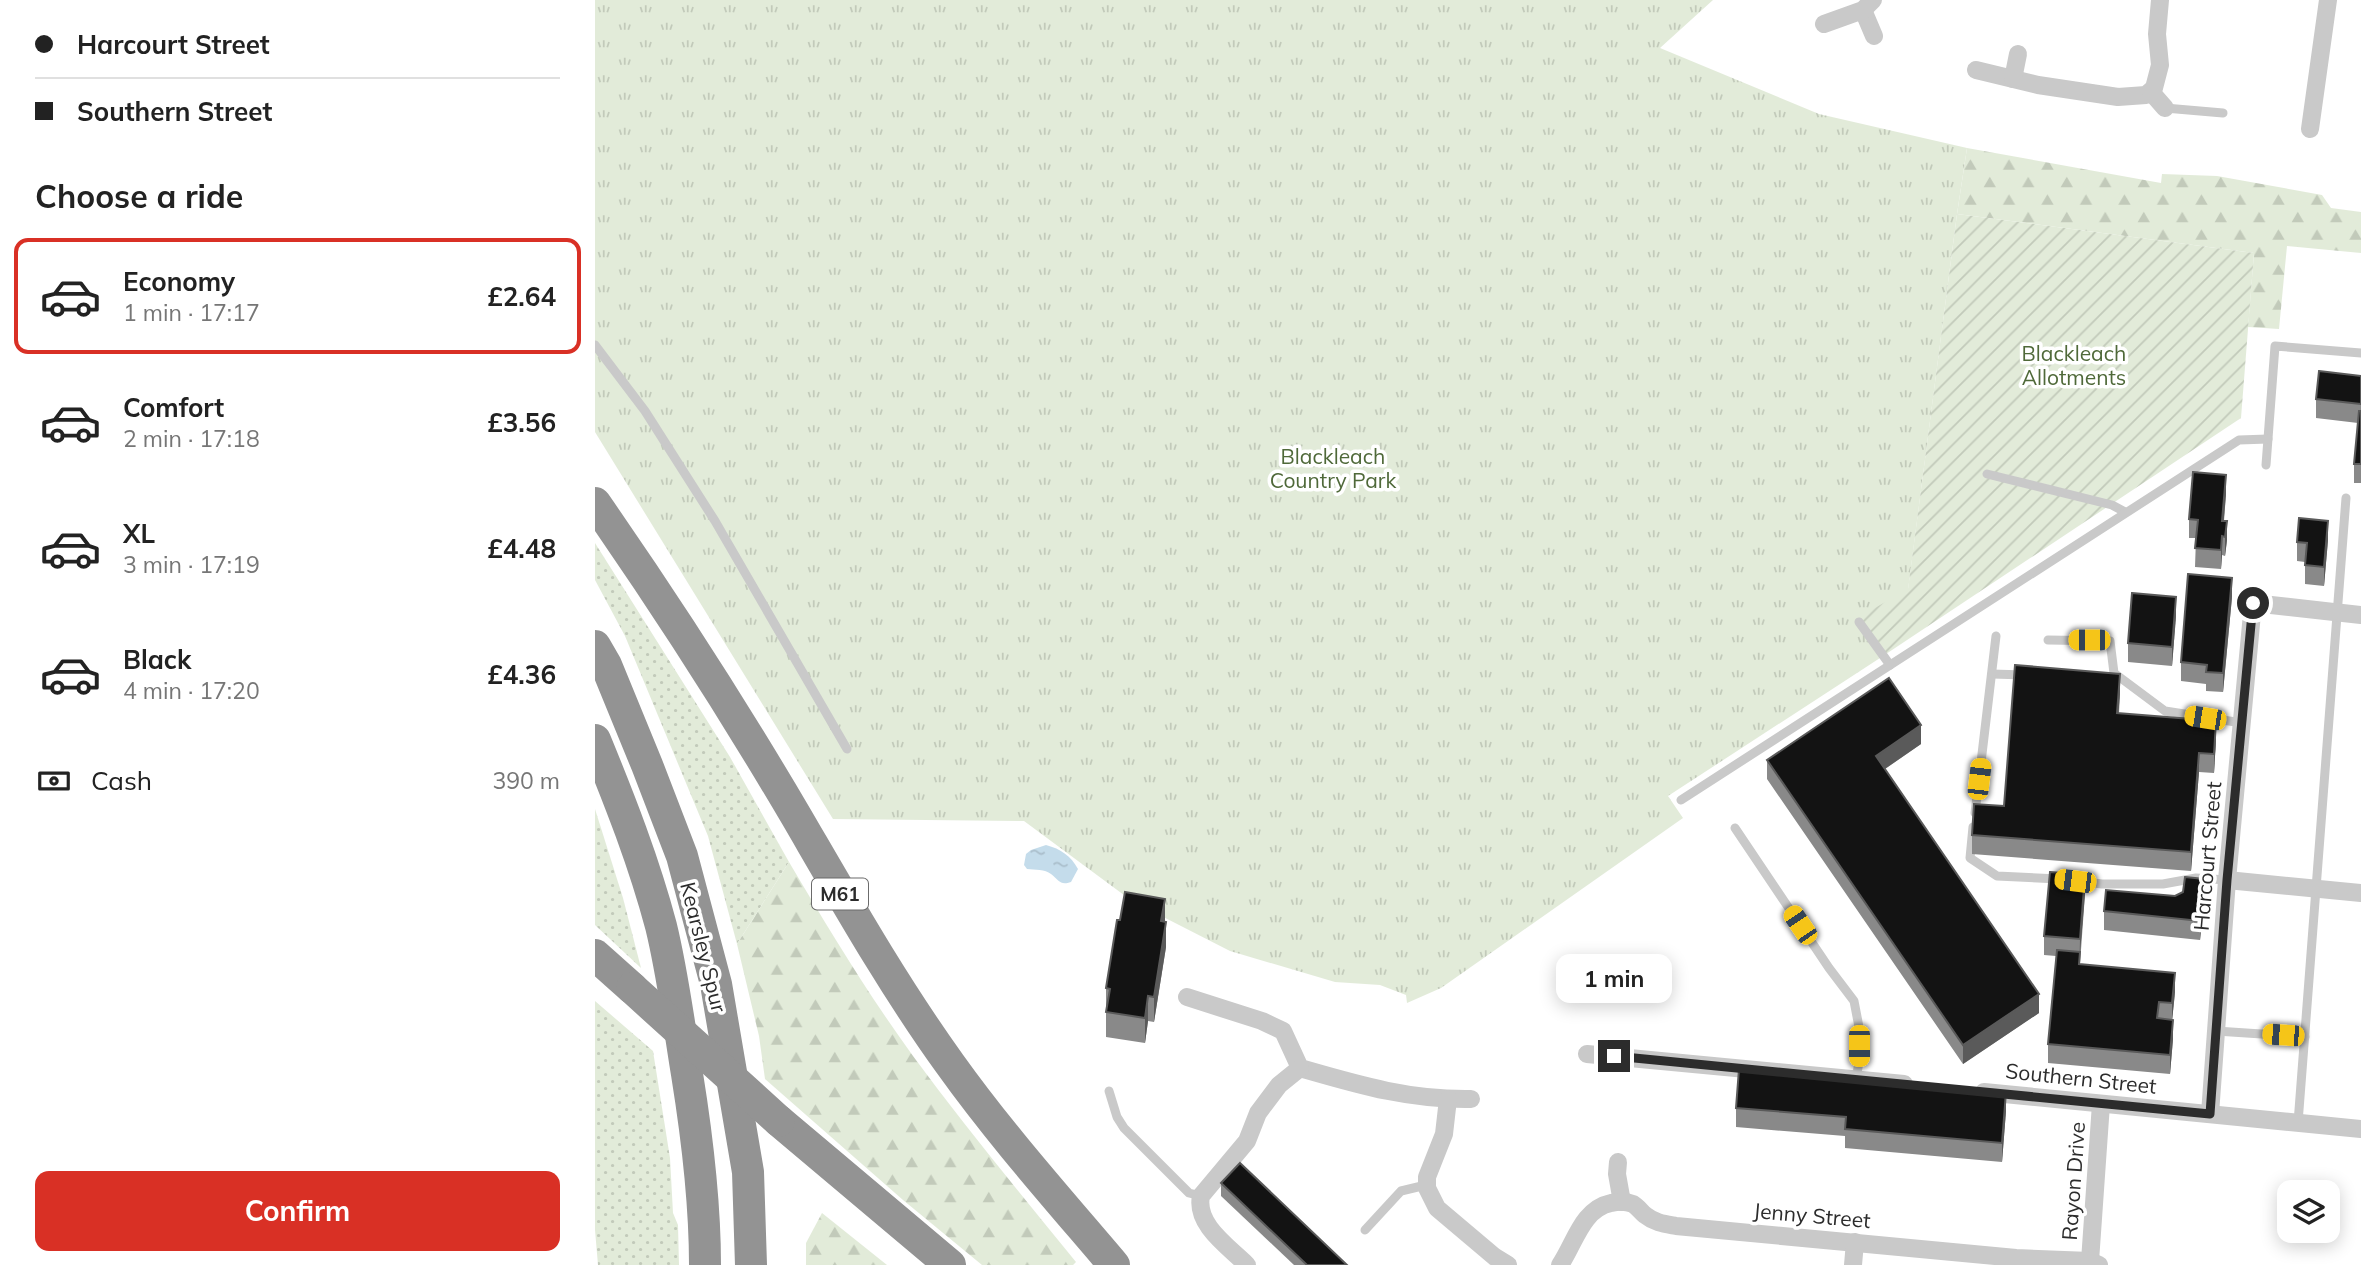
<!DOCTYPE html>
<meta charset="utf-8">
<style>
body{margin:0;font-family:Mulish,sans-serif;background:#f6f6f6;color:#222;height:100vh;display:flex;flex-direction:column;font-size:26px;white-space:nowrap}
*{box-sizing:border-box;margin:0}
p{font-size:23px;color:#767676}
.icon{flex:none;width:38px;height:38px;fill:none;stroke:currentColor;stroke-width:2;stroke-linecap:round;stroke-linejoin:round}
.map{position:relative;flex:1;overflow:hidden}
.panel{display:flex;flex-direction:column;background:#fff;width:595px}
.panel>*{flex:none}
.guide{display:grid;align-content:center;height:154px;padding:0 35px;background:#fff}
.tools{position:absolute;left:1682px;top:1180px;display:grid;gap:14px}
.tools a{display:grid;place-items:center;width:63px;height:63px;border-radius:14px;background:#fff;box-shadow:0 4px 18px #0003;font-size:35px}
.end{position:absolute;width:32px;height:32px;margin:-16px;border:9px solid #2c2c2c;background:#fff;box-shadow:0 0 0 4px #fff}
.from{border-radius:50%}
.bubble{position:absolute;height:49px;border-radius:14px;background:#fff;box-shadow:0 4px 18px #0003;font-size:23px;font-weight:700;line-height:49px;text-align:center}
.car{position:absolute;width:21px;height:42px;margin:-21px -10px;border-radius:9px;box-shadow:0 0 5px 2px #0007;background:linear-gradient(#f5c518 24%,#345 0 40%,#f5c518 0 76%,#345 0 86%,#f5c518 0)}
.guide b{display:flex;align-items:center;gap:24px;height:66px;font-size:26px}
.guide b+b{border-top:2px solid #e0e0e0}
.guide i{width:18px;height:18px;background:#222}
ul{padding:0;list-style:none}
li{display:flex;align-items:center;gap:21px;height:116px;margin:0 14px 10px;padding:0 21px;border:4px solid transparent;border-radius:14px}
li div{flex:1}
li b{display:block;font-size:26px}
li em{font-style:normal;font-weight:700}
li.current{border-color:#d93025}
li>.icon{width:63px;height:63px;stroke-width:1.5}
h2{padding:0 35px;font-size:32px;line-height:84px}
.pay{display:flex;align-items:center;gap:18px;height:77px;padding:0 35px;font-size:26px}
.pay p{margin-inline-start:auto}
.button{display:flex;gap:14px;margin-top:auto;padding:14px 35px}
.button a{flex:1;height:80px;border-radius:14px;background:#d93025;color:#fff;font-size:28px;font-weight:700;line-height:80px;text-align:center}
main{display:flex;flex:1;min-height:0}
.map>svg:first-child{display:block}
</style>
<main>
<section class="panel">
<div class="guide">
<b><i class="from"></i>Harcourt Street</b>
<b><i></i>Southern Street</b>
</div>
<h2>Choose a ride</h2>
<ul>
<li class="current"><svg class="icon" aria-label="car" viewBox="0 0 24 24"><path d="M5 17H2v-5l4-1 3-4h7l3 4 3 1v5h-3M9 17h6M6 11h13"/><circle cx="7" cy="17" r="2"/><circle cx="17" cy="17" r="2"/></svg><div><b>Economy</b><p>1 min · 17:17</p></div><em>£2.64</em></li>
<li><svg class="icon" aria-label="car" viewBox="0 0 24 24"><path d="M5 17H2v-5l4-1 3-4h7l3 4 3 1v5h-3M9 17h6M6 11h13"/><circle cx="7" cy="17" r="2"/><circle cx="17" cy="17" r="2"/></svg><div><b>Comfort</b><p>2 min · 17:18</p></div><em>£3.56</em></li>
<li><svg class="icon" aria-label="car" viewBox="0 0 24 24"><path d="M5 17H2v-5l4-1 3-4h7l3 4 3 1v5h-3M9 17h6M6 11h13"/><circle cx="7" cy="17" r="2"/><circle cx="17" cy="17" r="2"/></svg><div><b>XL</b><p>3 min · 17:19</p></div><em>£4.48</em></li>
<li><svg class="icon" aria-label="car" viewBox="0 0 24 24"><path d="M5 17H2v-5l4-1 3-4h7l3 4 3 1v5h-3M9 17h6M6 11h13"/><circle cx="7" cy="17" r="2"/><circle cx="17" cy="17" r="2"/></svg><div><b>Black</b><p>4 min · 17:20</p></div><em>£4.36</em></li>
</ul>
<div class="pay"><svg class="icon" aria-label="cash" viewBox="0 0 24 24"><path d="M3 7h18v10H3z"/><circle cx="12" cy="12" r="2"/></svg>Cash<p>390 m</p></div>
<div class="button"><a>Confirm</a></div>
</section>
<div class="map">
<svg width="1766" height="1265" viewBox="0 0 1766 1265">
<defs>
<pattern id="grass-dots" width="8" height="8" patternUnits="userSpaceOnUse" patternTransform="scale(1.75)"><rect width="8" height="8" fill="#e2ebd9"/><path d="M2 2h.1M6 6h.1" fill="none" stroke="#c2caba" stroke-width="1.8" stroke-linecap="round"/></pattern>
<pattern id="forest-firs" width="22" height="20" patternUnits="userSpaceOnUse" patternTransform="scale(1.75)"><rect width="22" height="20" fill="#e2ebd9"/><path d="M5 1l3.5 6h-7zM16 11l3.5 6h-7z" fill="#c2caba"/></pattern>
<pattern id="park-tufts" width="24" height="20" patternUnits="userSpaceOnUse" patternTransform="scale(1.75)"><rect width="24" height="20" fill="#e2ebd9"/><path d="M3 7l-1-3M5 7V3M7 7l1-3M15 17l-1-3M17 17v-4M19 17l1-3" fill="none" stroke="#c2caba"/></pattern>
<pattern id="garden-furrows" width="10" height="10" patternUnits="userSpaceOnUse" patternTransform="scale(1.75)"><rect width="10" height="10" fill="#e2ebd9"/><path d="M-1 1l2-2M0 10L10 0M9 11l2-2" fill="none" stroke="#c2caba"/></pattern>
<pattern id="water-ripples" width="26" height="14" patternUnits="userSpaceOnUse" patternTransform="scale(1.75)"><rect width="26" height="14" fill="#c4dceb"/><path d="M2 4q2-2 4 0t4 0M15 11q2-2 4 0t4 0" fill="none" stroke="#a9bdca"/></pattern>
</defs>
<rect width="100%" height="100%" fill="#fff"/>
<!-- grass -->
<g fill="url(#grass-dots)">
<path d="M0,543L135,757L194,862L142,944L113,836L30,636L0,580Z"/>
<path d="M0,809L28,898L46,968L0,925Z"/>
<path d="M0,1001L58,1051L75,1158L78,1213L83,1225L84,1265H3L0,1230Z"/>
</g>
<!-- forest -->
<g fill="url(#forest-firs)">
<path d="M1372,148L1566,183L1567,174L1622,176L1727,195L1736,208L1766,212V253L1692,246L1684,329L1653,327L1659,253L1362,214Z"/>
<path d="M194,862C233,928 273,994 318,1056C370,1127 426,1194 481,1262L478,1265H387L308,1200L170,1079L164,1036L142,944Z"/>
<path d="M227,1213L292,1265H211V1243Z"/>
</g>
<!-- park -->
<path fill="url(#park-tufts)" d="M0,0H1118L1065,48L1224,114L1372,148L1362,214L1313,590L1285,658L1073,796L1088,818L846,988L812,1003L811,995L785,985L740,982L635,951L537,901L429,821L238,819L0,432Z"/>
<!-- garden -->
<path fill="url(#garden-furrows)" d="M1362,214L1659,253L1646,418L1285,658L1259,620L1313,589Z"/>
<!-- water -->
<path fill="url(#water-ripples)" d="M451,845C466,849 476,856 483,869L476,882C465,886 464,880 456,874C450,869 440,870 432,869L429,865L431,854L436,850Z"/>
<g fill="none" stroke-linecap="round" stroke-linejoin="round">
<!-- service -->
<g stroke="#c9c9c9" stroke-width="9">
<path d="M1570,108L1628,113"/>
<path d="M0,345L50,411L120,521L252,749"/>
<path d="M1671,465L1680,346L1766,353"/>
<path d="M1392,474L1517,505L1530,512"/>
<path d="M1264,622L1295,665"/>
<path d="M1453,640L1515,641L1519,673L1570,711L1647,723"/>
<path d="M1397,674L1430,675"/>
<path d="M1086,800L1644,440L1673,439"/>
<path d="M1380,813L1401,636"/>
<path d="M1378,827L1375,858L1402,876L1464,879"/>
<path d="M1140,828L1234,968L1259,1001L1264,1027V1062L1261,1079"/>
<path d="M1481,881L1507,884H1568L1601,878L1632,880"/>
<path d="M1621,1031L1710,1037"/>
<path d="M514,1091L522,1117L529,1128L594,1193L606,1196"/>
<path d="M1703,1123L1751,498"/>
<path d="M770,1230L806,1191L831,1185"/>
</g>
<!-- minor -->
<g stroke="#c9c9c9" stroke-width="18">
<path d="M1268,10L1279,36"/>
<path d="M1229,24L1268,10L1278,0"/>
<path d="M1381,70L1443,85L1523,97L1551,95L1559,88L1565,65L1562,34L1565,0"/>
<path d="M1418,79L1423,54"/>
<path d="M1556,92L1570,108"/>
<path d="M1715,129L1733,0"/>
<path d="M1632,880L1766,893"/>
<path d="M592,997L667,1021L688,1031L705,1068C764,1085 814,1100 876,1099"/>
<path d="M992,1054L1309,1084"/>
<path d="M1389,1092L1766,1129"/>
<path d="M853,1099L849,1134L832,1177V1188L842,1208L900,1257L913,1265"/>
<path d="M1615,1114L1632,880L1658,603L1766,615"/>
<path d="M1023,1162L1022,1174L1027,1202"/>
<path d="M1495,1261L1506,1104"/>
<path d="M652,1265C634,1247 600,1225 606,1196L652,1141L663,1113L684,1085L705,1068"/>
<path d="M965,1265C980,1243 987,1209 1016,1203C1024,1201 1031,1201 1038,1204C1043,1207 1046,1212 1050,1215C1060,1223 1070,1224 1081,1226L1421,1258L1495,1261L1504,1265"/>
<path d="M1258,1265L1260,1242"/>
</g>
<!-- motorway -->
<g stroke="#939393" stroke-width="32">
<path d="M0,503C71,605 138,709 201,816C250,900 298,985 355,1064C405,1134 463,1199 519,1265"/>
<path d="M0,646L11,665L52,765L87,856L121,984L153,1172L156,1265"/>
<path d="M0,740C25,801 49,862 66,926C78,975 84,1025 92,1074C102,1136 110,1201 110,1265"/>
<path d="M0,955L37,988"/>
<path d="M184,1121L355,1265"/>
</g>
<!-- motorway-bridge -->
<path stroke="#939393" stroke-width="32" d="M37,988L184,1121"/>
</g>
<!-- wall -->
<g fill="#898989">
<path d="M1766,376V483H1759V464L1763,423L1721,418V399Z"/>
<path d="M1631,494L1629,521L1632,540L1630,556L1627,555L1626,569L1600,567L1601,538H1594V519Z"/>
<path d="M1733,540L1729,586L1710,584V562L1702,561V542Z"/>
<path d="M1637,597L1628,692L1611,691V684L1586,681V662Z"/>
<path d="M1581,616L1577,666L1533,662V643Z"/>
<path d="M1525,693L1524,713L1621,740L1619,773L1604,772L1596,871L1377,854V835L1409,806Z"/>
<path d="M1326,744L1290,769L1444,1013L1368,1064L1172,779V760Z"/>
<path d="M1490,894L1485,964L1580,992L1577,1020L1578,1039L1575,1074L1453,1063V1044L1461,956L1449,955V936Z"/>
<path d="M1609,898L1605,940L1509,930V911Z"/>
<path d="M570,921L571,947L559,1022L553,1021L550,1043L511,1037V988Z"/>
<path d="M1141,1108L1411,1111L1407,1162L1250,1148V1136L1141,1127Z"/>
<path d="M626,1183L752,1265H699L626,1196Z"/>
</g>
<!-- shaded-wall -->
<g fill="#5a5a5a">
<path d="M1631,475V494L1627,540V521Z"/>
<path d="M1632,521V540L1630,556V537Z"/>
<path d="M1733,521V540L1729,586V567Z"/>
<path d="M1627,536V555L1626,569V550Z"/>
<path d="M1637,578V597L1628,692V673Z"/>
<path d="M1581,597V616L1577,666V647Z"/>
<path d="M1525,674V693L1522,732V713Z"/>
<path d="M1621,721V740L1619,773V754Z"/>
<path d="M1326,725V744L1281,775V756Z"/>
<path d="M1604,753V772L1596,871V852Z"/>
<path d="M1490,875V894L1485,953L1484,983L1485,939Z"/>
<path d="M1609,879V898L1605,940V921Z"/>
<path d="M570,899V924L566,921Z"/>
<path d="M571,922V947L559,1022V997Z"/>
<path d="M1580,973V992L1577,1022V1003Z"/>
<path d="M1444,994V1013L1368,1064V1045Z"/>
<path d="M553,996V1021L550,1043V1018Z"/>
<path d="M1578,1020V1039L1575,1074V1055Z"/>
<path d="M1411,1092V1111L1407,1162V1143Z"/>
</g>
<!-- building -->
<g fill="#131313" stroke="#5a5a5a" stroke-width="2">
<path d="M1724,371L1766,376V404L1721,399Z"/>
<path d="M1764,411H1766V464H1759Z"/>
<path d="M1598,472L1631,475L1627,521H1632L1630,537L1627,536L1626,550L1600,548L1603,520L1594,519Z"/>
<path d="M1704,518L1733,521L1729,567L1710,565L1712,543L1702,542Z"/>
<path d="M1593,574L1637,578L1628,673L1611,672L1612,665L1586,662Z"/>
<path d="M1537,593L1581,597L1577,647L1533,643Z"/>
<path d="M1420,665L1525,674L1522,713L1621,721L1619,754L1604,753L1596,852L1377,835L1379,804L1409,806Z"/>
<path d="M1294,678L1326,725L1281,756L1444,994L1368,1045L1172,760Z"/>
<path d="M1455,872L1490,875L1485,939L1449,936Z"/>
<path d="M1590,877L1609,879L1605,921L1509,911L1511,890L1580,896L1588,892Z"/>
<path d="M530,892L570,899L566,921L571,922L559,997L553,996L550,1018L511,1012L515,989L511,988L522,920H525Z"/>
<path d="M1462,950L1485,952L1484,964L1580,973L1577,1003L1564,1002L1562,1018L1578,1020L1575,1055L1453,1044Z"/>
<path d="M1144,1069L1411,1092L1407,1143L1250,1129L1251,1117L1141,1108Z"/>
<path d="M645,1163L752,1265H712L626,1183Z"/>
</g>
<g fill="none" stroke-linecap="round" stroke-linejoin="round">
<!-- route -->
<path stroke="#2c2c2c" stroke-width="9" d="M1019,1056L1615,1114L1632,880L1658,603"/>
</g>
<g text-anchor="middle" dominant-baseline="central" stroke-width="7" stroke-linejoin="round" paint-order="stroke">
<!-- shield labels -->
<rect fill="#fff" stroke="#6b6b6b" stroke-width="2" x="217" y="878.5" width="56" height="31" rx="5"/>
<g font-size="19" font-weight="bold" fill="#2c2c2c">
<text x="245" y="894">M61</text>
</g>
<!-- park labels -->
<g font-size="21" fill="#4f6939" stroke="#fff">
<text x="1479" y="353">Blackleach<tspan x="1479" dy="24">Allotments</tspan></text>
<text x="738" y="456">Blackleach<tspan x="738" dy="24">Country Park</tspan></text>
</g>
<!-- street labels -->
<g font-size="21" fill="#2c2c2c" stroke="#fff">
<text transform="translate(1612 856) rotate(-85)">Harcourt Street</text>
<text transform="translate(109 947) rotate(76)">Kearsley Spur</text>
<text transform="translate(1486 1078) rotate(6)">Southern Street</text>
<text transform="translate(1478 1181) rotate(-86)">Rayon Drive</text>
<text transform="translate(1217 1215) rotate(5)">Jenny Street</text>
</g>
</g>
</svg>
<div class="tools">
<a><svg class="icon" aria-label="layers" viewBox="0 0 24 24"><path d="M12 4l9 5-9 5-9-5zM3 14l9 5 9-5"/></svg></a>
</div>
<i class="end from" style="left:1658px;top:603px"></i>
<i class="end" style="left:1019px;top:1056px"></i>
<div class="bubble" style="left:961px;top:954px;width:116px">1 min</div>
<i class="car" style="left:1494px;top:640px;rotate:270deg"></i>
<i class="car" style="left:1610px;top:718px;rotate:279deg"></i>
<i class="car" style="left:1384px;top:779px;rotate:7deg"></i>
<i class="car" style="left:1480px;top:881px;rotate:277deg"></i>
<i class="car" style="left:1205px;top:925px;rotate:326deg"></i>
<i class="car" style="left:1688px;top:1035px;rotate:274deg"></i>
<i class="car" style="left:1264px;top:1046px;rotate:180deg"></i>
</div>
</main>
